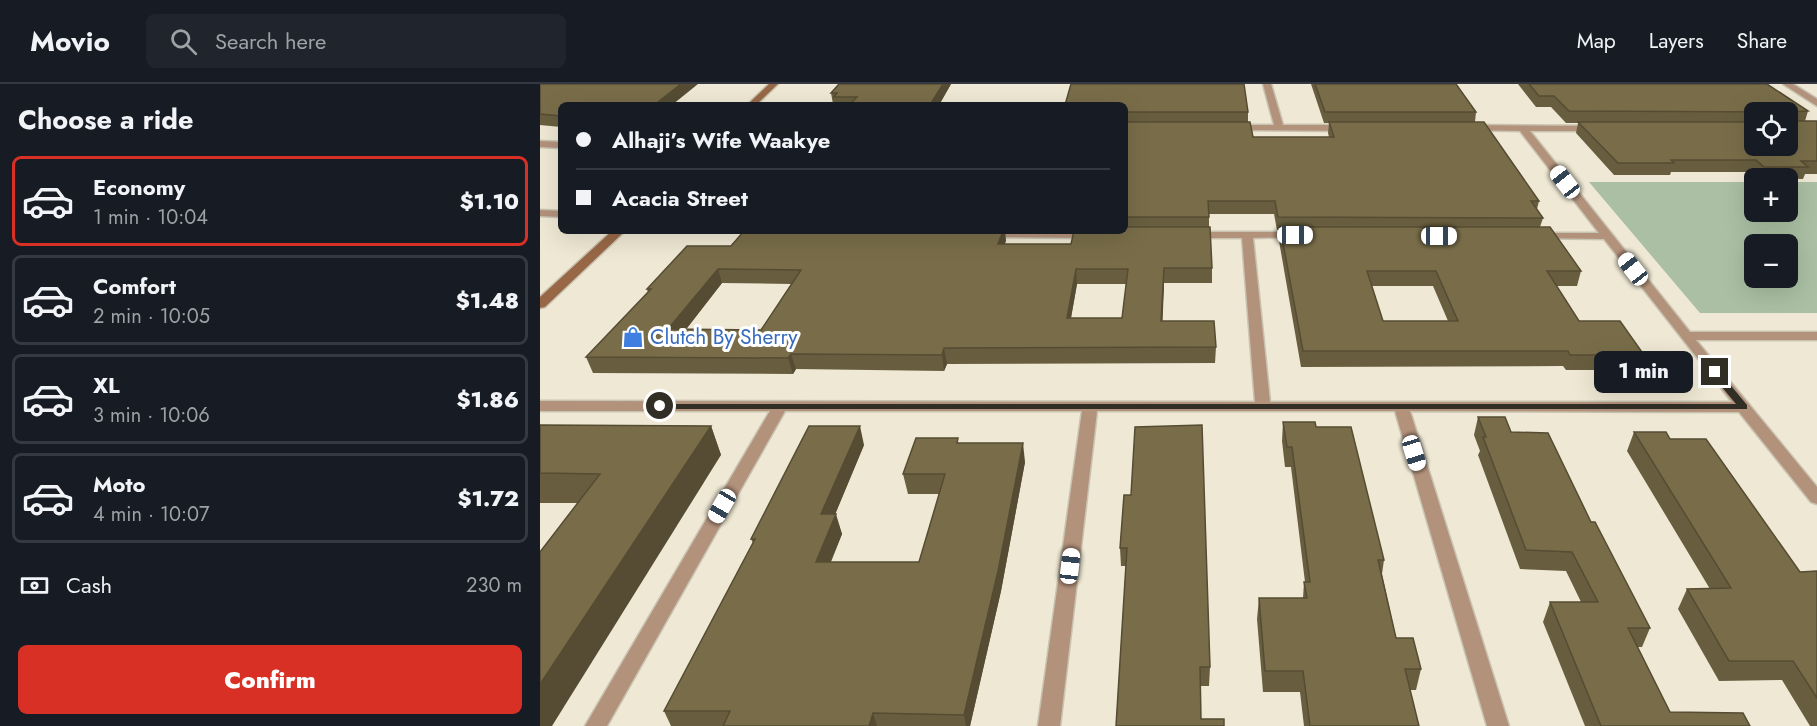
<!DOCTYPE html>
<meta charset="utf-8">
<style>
body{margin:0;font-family:Jost,sans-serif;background:#20242c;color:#f1f3f6;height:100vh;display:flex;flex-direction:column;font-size:22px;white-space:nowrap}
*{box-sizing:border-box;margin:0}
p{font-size:20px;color:#9ea1a6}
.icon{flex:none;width:33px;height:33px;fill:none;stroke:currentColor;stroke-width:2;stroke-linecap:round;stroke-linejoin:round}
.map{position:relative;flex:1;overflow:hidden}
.drawer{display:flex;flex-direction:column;background:#171b24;width:540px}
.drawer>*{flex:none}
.top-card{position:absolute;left:18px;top:18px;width:570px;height:132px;border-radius:9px;box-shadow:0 6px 24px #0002;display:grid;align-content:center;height:132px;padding:0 18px;background:#171b24}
.controls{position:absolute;left:1204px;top:18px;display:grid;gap:12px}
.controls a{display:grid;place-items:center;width:54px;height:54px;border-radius:9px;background:#171b24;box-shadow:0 6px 24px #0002;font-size:30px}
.end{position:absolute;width:27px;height:27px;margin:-14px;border:8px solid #312e26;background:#fff;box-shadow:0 0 0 3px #fff}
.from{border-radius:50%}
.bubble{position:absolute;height:42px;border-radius:9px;background:#171b24;box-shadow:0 6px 24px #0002;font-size:20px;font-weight:800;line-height:42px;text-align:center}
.car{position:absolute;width:18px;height:36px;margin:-18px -9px;border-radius:8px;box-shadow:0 0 4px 2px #0007;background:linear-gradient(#fff 24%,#345 0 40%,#fff 0 76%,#345 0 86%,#fff 0)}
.top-card b{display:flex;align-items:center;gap:21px;height:57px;font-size:22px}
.top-card b+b{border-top:2px solid #363941}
.top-card i{width:15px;height:15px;background:#f1f3f6}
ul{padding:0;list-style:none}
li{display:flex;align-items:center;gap:18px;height:90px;margin:0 12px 9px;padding:0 6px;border:3px solid #363941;border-radius:9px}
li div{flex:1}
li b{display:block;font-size:22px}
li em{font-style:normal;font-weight:800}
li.active{border-color:#d93025}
li>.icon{width:54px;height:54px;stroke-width:1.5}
h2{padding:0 18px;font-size:27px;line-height:72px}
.pay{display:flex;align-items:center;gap:15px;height:66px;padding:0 18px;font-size:22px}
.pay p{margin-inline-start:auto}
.primary-button{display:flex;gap:12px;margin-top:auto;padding:12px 18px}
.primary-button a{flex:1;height:69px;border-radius:9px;background:#d93025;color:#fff;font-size:24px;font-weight:800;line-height:69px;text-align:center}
header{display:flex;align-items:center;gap:36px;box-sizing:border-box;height:84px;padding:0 30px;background:#171b24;border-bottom:2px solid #363941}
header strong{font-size:28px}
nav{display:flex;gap:33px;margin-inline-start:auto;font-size:21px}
.search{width:420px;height:54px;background:#20242c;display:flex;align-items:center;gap:15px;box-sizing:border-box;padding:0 21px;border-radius:9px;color:#9ea1a6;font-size:22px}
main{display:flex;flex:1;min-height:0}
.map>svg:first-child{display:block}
</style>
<header>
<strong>Movio</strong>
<div class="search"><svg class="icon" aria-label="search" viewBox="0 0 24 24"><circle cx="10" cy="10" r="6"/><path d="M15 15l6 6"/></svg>Search here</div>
<nav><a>Map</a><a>Layers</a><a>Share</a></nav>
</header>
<main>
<section class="drawer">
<h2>Choose a ride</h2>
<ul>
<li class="active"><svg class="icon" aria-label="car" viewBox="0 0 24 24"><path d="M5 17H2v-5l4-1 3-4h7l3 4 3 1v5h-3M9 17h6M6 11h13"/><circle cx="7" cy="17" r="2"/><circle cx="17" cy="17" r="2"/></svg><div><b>Economy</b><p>1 min · 10:04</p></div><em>$1.10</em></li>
<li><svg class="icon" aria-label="car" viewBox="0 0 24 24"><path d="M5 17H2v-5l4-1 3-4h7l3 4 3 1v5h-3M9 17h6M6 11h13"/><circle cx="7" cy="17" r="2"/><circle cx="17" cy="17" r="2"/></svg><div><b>Comfort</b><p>2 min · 10:05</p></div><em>$1.48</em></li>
<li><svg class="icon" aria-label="car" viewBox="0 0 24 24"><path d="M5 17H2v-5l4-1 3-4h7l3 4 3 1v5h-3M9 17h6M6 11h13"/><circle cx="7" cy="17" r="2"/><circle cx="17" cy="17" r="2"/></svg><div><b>XL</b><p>3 min · 10:06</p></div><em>$1.86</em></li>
<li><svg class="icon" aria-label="car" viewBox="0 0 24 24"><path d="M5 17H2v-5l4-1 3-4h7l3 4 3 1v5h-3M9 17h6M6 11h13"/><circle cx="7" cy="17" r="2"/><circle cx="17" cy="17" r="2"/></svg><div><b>Moto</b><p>4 min · 10:07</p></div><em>$1.72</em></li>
</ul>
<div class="pay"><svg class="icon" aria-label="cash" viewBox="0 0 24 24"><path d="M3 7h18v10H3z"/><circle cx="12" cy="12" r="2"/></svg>Cash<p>230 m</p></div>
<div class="primary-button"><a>Confirm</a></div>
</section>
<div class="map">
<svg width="1277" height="642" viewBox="0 0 1277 642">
<rect width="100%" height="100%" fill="#efe8d4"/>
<!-- green -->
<path fill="#aabfa3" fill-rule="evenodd" d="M1049,98H1215V128H1248V98H1277V229H1160ZM1215,160H1248V194H1215Z"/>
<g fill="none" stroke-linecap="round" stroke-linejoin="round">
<defs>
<g id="minor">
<path d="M723,0H731L743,41H807L812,44L807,47L690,46L688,44L693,41H734Z"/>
<path d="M1243,0H1253L1277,15V22Z"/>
<path d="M930,41L1059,42L1061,44L1056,47H990L1150,248H1277V256H1156L1277,403V420L1271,418L1199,328L870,327L969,642H947L855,327H557L520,642H498L542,327H245L67,642H45L230,327H0V317L715,318L702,154H650L644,151L650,148H758L762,149V153L713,154L730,318H1192L1064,155L991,154V150L995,149H1059L980,47L927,46L925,44Z"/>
<path d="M0,57L21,58V64L0,63Z"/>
<path d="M0,126L21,127V133L0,132Z"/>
<path d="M446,148H551L557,151L551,154L442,153L440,151Z"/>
</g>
<g id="secondary">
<path d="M229,0H238L216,21H207Z"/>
<path d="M72,147H85L5,223L0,224V213Z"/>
</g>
</defs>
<!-- minor casing -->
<use href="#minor" stroke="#c9c3b1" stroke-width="3"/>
<!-- secondary casing -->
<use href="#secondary" stroke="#c9c3b1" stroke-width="3"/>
<!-- minor -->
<use href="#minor" fill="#b3927c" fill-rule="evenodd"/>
<!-- secondary -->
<use href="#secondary" fill="#986846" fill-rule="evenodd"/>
</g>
<!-- wall -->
<g fill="#685e3f" fill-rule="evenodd">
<path d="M0,0L21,21V43L0,41Z"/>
<path d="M299,0H411L399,21H296L295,20H293L291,9Z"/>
<path d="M531,0L708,28V38L713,53H789L788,49L789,39H784L771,0H916L936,28L935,38L999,117L997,125L1003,134L1000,143L1041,187L1037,202H1016L1039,237L1104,271L1098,286H1026L1023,282L761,283L739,157L740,146H737L734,130H669V143L672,184V199H624L622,237L676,263L675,279L407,280L404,287L256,285L253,290L53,289L46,273L108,209L107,205L191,162L466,156L465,160H531L585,147V21ZM182,199L251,200L221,246L146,245ZM537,200H586L582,234H531ZM831,202H893L908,237H843Z"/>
<path d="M978,0H1227L1268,27L1265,37H1277V90H1265L1263,95L1219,94L1211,88H1131L1130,91H1074L1036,49L1038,39H1026L1011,23H996ZM1215,28H1248L1215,62Z"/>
<path d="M938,333L971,348L1051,438L1110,544L1102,563H1098L1130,628L1210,642H1045L1003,538L1010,518H1041L1026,487L980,485L938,371L940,367L934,351Z"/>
<path d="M743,338L776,343L844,476L842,490L856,554L881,585L876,606H870L879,642H764L760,608H723L717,535L719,514H763L764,498H765L751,383H745L742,357Z"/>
<path d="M0,341L171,342L181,371L38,419H0Z"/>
<path d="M1094,348L1130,355L1260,488L1277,487V642H1270L1242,596L1179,597L1138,525L1147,505H1170L1087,367Z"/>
<path d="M419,359L485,378L461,507L430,642H131L124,627L213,459L211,455L324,361L295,430L302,450L291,478H379L399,410H368L363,390Z"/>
<path d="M584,411L670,583L669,602H661V635L576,642L586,482H581L580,464Z"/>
</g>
<!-- shaded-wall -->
<g fill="#554c33">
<path d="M141,0H158L132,21H114Z"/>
<path d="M403,0H411L399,21H390Z"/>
<path d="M463,147H465L466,156L460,175L458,160Z"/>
<path d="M624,184V199L622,253L621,237Z"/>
<path d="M178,185L182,199L134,261L128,245Z"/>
<path d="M536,185L537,200L528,250L527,234Z"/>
<path d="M404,264L407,280L404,287L402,271Z"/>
<path d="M251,270L256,285L253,290L248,274Z"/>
<path d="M171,342L181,371L12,642H0V600Z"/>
<path d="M320,342L324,361L287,450L281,430Z"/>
<path d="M483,359L485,378L461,507L430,642H426L424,631Z"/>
<path d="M296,430L302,450L282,498L276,478Z"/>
<path d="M333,629L337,642H329Z"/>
</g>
<!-- building -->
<g fill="#796d49" stroke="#554c33" stroke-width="1.5" fill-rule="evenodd">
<path d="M0,0H141L114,21H21V32L0,30Z"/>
<path d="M299,0H403L390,21H309L317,13H294L297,9H291Z"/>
<path d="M531,0H704L708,28H585V21H525Z"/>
<path d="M775,0H916L936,28H785Z"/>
<path d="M989,0H1227L1268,27L1251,28V37H1277V77H1261L1268,83H1224L1216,76H1131L1134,79H1078L1038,38H1215V62H1248V28L1029,27L1014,12H999Z"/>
<path d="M585,38H710L713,53H794L789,38H944L999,117H991L1003,134L738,133L735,117H668L669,133H585Z"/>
<path d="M585,143H670L672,184H624L621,237H674L676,263L404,264L402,271L251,270L248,274L46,273L111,205H107L147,162H191L204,147H463L458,160H531L534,147H585ZM178,185L261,186L221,246L128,245ZM536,185H588L582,234H527Z"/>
<path d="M740,143H1010L1041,187H1007L1039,237H1080L1104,271H1030L1028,267H763ZM827,187H896L918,237H843Z"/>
<path d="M938,333H965L971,348L1008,349L1051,438H1055L1110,544H1088L1130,628L1203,629L1210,642H1061L1010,518H1058L1032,468L986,466L943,353H946Z"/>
<path d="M743,338H775L776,343H811L844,476H838L856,554H873L881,585H865L879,642H770L763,587H725L719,514H767L764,498H770L752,363H747Z"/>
<path d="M0,341L171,342L0,600V468L60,390L0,389Z"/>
<path d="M662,341L670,583H660L661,635H684V642H576L587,464H580L584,411H591L595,343Z"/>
<path d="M269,342H320L281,430H296L276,478H379L405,390H363L376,354H418L417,359H483L458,487L424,631L333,629L329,642H183L190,627H124L215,455H211Z"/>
<path d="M1094,348H1126L1130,355H1166L1260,488L1277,487V614L1253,577H1189L1147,505L1191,504Z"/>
</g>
<!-- route -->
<path fill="#312e26" d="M1171,286H1178L1207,321V325H120L115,322L120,320H1196L1171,290Z"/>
<!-- icons -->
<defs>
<symbol id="shop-bare" viewBox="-9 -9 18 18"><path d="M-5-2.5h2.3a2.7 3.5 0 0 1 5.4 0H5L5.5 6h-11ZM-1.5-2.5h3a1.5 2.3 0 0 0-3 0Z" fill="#3f7fe0" stroke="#fff" stroke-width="2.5" paint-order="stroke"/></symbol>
</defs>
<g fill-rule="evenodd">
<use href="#shop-bare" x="78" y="238" width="30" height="30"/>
</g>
<g text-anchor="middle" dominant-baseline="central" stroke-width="6" stroke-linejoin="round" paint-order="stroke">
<!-- shop labels -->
<g font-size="21" fill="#366cbe" stroke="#fff" text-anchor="start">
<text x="110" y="253">Clutch By Sherry</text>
</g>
</g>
</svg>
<div class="controls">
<a><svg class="icon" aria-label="locate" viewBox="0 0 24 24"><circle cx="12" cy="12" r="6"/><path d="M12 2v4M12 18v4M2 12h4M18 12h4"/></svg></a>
<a>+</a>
<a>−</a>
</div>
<i class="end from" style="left:120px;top:322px"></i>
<i class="end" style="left:1175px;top:288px"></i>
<div class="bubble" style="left:1054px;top:267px;width:99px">1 min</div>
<i class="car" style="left:1025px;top:98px;rotate:322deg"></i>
<i class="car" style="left:755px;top:151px;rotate:90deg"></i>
<i class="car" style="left:899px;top:152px;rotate:90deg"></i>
<i class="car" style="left:1093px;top:185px;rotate:322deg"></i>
<i class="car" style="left:874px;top:369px;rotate:163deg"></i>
<i class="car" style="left:182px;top:422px;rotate:210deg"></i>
<i class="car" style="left:530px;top:482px;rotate:7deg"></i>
<div class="top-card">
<b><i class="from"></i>Alhaji’s Wife Waakye</b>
<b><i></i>Acacia Street</b>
</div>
</div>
</main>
